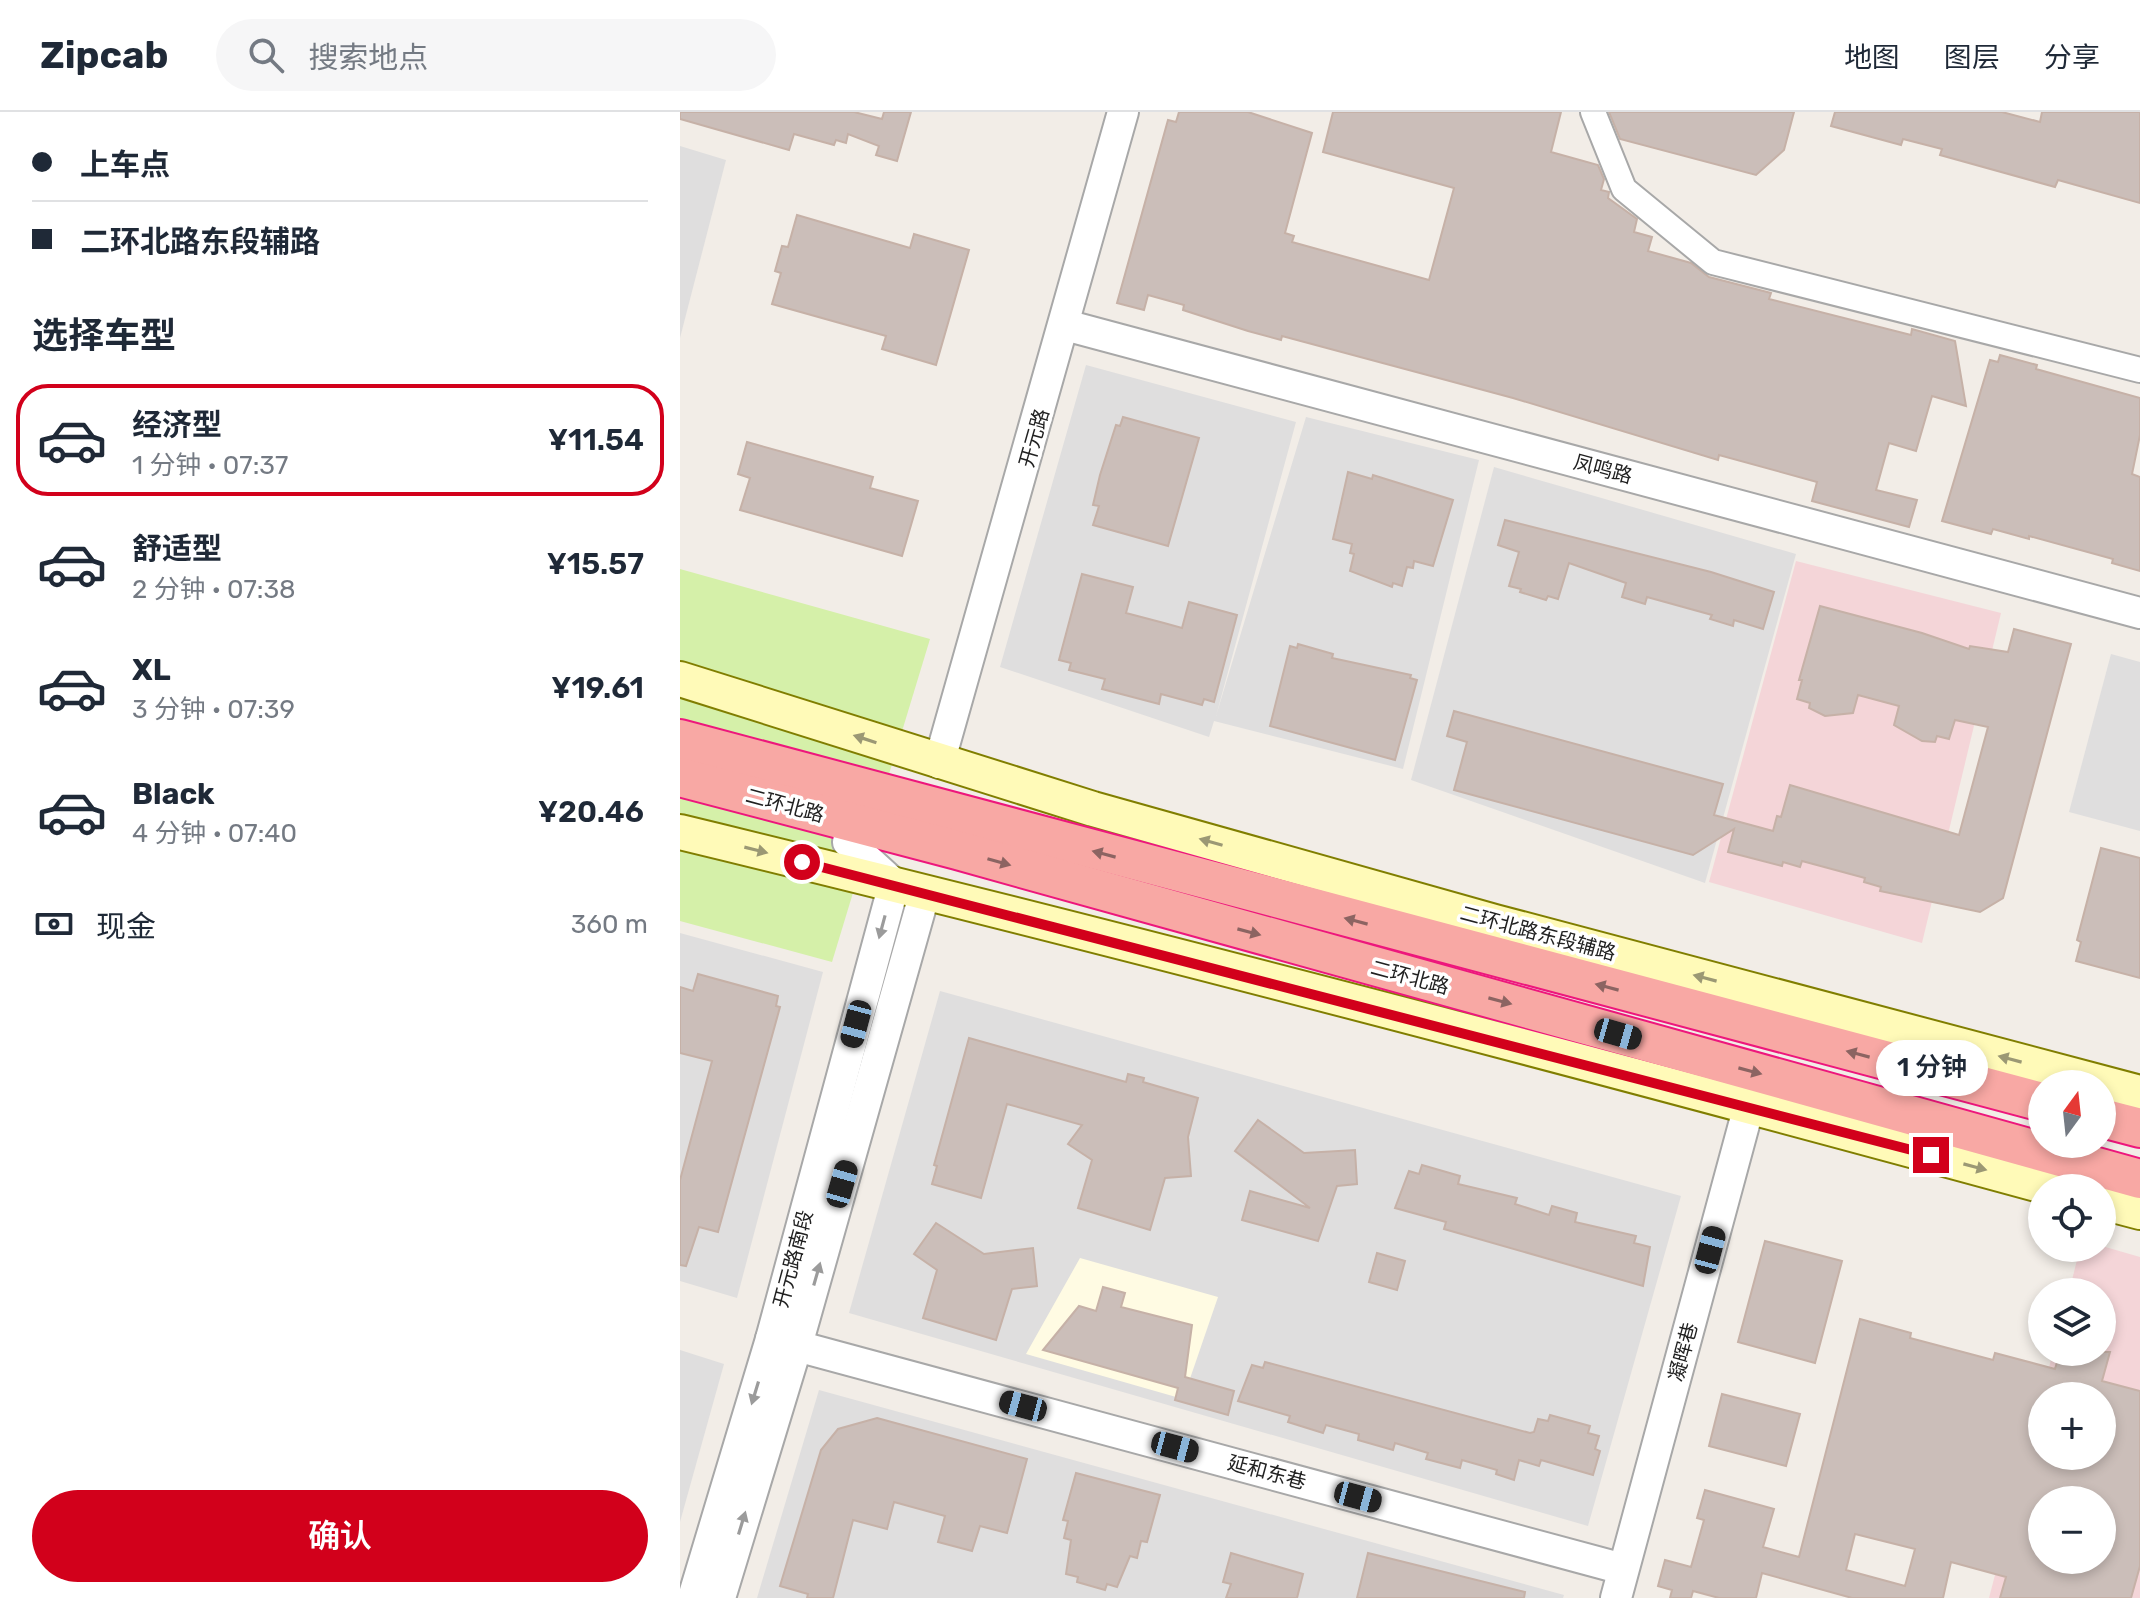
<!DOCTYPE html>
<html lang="zh">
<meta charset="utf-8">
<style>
body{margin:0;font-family:Rubik,"Noto Sans SC",sans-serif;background:#f6f6f7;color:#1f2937;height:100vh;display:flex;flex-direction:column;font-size:30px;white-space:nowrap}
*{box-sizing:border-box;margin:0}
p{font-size:26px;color:#747a83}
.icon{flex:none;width:44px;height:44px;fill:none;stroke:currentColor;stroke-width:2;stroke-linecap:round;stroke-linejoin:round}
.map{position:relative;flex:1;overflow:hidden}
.drawer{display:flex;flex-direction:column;background:#fff;width:680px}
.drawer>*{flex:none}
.hud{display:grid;align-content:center;height:176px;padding:0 32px;background:#fff}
.needle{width:52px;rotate:15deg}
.buttons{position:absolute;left:1348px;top:958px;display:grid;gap:16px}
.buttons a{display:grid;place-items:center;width:88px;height:88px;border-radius:50%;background:#fff;box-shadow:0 4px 12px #0003;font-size:40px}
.end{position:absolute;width:36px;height:36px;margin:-18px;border:10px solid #d2001b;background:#fff;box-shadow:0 0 0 4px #fff}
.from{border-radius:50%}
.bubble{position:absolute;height:56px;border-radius:28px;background:#fff;box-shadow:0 4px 12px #0003;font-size:26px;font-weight:600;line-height:56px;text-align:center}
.car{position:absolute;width:24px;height:48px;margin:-24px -12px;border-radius:10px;box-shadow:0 0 6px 2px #0007;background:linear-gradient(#222 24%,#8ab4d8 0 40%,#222 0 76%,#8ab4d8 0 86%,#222 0)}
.hud b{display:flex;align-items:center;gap:28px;height:76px;font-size:30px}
.hud b+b{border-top:2px solid #e0e1e3}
.hud i{width:20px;height:20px;background:#1f2937}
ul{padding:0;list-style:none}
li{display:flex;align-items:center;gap:24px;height:112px;margin:0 16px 12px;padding:0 16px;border:4px solid transparent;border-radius:32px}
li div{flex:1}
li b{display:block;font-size:30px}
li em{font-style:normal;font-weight:600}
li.active{border-color:#d2001b}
li>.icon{width:72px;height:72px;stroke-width:1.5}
h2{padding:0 32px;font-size:36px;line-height:96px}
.pay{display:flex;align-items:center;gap:20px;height:88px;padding:0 32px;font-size:30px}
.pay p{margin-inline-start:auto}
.primary-button{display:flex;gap:16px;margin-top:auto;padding:16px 32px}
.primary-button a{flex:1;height:92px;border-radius:48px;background:#d2001b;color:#fff;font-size:32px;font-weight:600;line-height:92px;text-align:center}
header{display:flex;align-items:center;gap:48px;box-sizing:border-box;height:112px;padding:0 40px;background:#fff;border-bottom:2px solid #e0e1e3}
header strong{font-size:38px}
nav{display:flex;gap:44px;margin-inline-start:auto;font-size:28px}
.search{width:560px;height:72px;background:#f6f6f7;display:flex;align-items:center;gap:20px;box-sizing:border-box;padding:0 28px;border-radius:44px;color:#747a83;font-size:30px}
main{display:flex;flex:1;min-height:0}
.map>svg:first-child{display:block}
</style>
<header>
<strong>Zipcab</strong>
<div class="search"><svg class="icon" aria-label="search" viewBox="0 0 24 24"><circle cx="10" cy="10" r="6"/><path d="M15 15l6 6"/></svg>搜索地点</div>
<nav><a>地图</a><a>图层</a><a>分享</a></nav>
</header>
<main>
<section class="drawer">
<div class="hud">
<b><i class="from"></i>上车点</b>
<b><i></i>二环北路东段辅路</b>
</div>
<h2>选择车型</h2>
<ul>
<li class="active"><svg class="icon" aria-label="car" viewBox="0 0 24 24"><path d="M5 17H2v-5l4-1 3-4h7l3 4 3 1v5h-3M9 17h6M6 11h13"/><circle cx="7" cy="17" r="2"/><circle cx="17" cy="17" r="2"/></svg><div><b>经济型</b><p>1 分钟 · 07:37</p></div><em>¥11.54</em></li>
<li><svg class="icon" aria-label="car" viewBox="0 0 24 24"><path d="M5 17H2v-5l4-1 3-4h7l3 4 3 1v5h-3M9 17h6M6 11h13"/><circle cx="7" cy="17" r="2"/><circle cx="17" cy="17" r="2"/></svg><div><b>舒适型</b><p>2 分钟 · 07:38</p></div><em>¥15.57</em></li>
<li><svg class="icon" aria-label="car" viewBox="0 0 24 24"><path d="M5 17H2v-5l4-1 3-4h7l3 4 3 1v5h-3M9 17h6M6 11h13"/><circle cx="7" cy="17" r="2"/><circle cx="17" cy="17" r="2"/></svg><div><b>XL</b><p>3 分钟 · 07:39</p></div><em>¥19.61</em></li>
<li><svg class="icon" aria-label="car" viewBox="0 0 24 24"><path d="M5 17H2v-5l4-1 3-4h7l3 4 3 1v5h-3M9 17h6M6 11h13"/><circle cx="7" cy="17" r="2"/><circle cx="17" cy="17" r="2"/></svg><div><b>Black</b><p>4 分钟 · 07:40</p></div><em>¥20.46</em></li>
</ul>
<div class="pay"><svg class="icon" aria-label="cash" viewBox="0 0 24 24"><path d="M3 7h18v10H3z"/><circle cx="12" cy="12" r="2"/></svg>现金<p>360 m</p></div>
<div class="primary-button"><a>确认</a></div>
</section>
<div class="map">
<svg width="1460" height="1486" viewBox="0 0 1460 1486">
<rect width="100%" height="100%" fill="#f2ede7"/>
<!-- residential -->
<g fill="#dfdede">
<path d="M0,34L46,48L0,226Z"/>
<path d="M406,253L616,310L536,604L626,305L799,348L723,657L534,609L529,625L320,555Z"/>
<path d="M814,355L1116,442L1025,771L731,668Z"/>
<path d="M1431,542L1460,550V719L1389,700Z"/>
<path d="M0,821L143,860L57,1186L0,1169Z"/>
<path d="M260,879L1001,1084L908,1414L169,1201Z"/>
<path d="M0,1238L44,1252L0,1410Z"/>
<path d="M139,1278L884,1483L883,1486H77Z"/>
</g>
<!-- commercial -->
<g fill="#f4d5d8" fill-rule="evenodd">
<path d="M1116,449L1321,501L1242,831L1029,770Z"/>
<path d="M1422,1134L1460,1145V1486H1309L1373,1240H1422V1180H1389L1400,1136ZM1362,1284H1422V1344H1362ZM1362,1388H1422V1448H1362Z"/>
</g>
<!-- education -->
<path fill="#fffbe3" d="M400,1146L538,1185L503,1287L346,1242Z"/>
<!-- grass -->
<path fill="#d5f0a9" d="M0,457L250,527L152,850L0,809Z"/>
<!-- building -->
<g fill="#cbbeb9" stroke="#c6b1a7" stroke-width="2" fill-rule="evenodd">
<path d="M0,0H174L202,7L204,0H231L217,49L196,43L199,34L168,22L166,31L156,28L154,33L114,22L109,38L0,7Z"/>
<path d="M499,0H568L632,21L605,121L614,124L612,130L749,168L774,76L643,40L653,0H881L871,40L918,53L924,67L921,78L929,80L928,86L957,107L954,120L972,125L968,139L1011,151L1029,165L1091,181L1089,187L1231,223L1232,217L1275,229L1286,294L1252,284L1236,339L1209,331L1196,378L1237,388L1229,415L1132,389L1137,370L1039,343L1038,348L833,286L602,224L601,228L568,219L503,198L504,193L468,183L464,198L437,191L488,8L496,10Z"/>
<path d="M929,0H1114L1104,38L1076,63L940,27Z"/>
<path d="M1155,0H1322L1360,10L1362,0H1460V91L1378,68L1375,75L1260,43L1262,37L1223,27L1221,33L1151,14Z"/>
<path d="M117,103L230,136L234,122L289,138L256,253L202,237L206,224L92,192L101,161L95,159L102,134L108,135Z"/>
<path d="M1320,243L1357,253L1356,257L1460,286V323L1452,362L1460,365V459L1432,451L1433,447L1349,424V427L1313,417L1311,422L1262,409L1310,248L1318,250Z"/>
<path d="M443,305L519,326L488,434L413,413L419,394L413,393L420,363L436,313L440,314Z"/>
<path d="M67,330L193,365L190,376L238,389L222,444L60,398L70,366L58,362Z"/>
<path d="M668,360L692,367L693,363L773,388L753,454L734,449L733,456L727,455L722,474L713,471L712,475L670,459L674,442L670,441L672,432L653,427Z"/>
<path d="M825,408L1031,460L1094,480L1083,517L1054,508L1053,514L1030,507L1032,503L967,485L965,492L942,485L946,471L889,451L878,487L868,484L866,488L840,480L841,477L829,474L839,440L818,433Z"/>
<path d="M402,462L453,475L446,501L484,511L502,516L509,490L557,503L534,590L524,587L522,593L481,582L479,592L422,577L425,567L389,558L391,551L379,548Z"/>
<path d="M1140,494L1242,521L1289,537L1290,534L1328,540L1334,517L1391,532L1323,786L1300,800L1200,779L1201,775L1184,770L1185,766L1122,749L1120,755L1103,750L1102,754L1048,740L1054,717L1013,743L774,678L787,630L767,624L774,599L1043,672L1034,703L1093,719L1097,704L1101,705L1110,673L1279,723L1308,615L1275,608L1269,627L1257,624L1255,630L1242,629L1214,613L1219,594L1178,583L1173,601L1145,604L1129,596L1130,591L1117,587L1122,568H1119Z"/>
<path d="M618,532L653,542L652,546L731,563L730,566L737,568L715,648L590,614L610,534L617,536Z"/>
<path d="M1421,736L1460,746V866L1396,849L1401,830L1397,828Z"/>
<path d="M18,862L98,884L96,894L100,895L38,1120L19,1115L6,1154L0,1153V1068L32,949L0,941V875L13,879Z"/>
<path d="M289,926L446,970L448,962L464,966L463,970L518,986L508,1025L511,1064L485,1066L470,1118L398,1096L412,1048L388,1032L402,1013L327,992L301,1086L252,1072L257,1054L254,1053Z"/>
<path d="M578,1008L624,1041L675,1038L677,1072L657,1074L638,1129L562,1108L570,1079L630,1096L555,1039Z"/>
<path d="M742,1053L780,1064L778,1072L837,1086L835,1092L869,1103L872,1094L897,1101L895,1110L956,1124L954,1131L970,1135L963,1174L764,1117L766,1110L715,1096L729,1059L739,1062Z"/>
<path d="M256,1111L304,1142L353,1136L357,1174L332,1177L316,1228L243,1206L257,1158L234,1142Z"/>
<path d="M1085,1129L1162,1149L1135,1251L1058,1230Z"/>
<path d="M697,1141L725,1149L717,1178L689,1170Z"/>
<path d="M423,1175L445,1181L441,1195L512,1213L505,1265L554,1279L548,1303L495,1288L498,1276L363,1238L399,1194L416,1199Z"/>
<path d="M1180,1207L1231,1221L1230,1226L1313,1248L1315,1241L1375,1257L1380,1240H1430L1422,1269L1460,1279V1454L1451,1486H1320L1326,1465L1271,1450L1263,1486H1172L1082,1461L1076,1486H1039L1013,1479L1011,1486H990L992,1478L978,1474L985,1448L1011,1455L1024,1408L1017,1406L1025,1378L1094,1397L1083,1435L1119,1445ZM1362,1284H1422V1344H1362ZM1362,1388H1422V1448H1362ZM1175,1422L1235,1437L1225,1474L1166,1458Z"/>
<path d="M585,1250L850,1321L854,1320L858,1307L868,1309L870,1303L910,1314L908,1321L919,1324L915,1337L920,1339L913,1363L861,1348L859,1354L839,1348L834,1368L816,1362L817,1358L782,1348L780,1356L746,1347L748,1341L715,1331L713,1338L678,1328L679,1322L646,1313L643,1321L608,1310L610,1304L558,1289L572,1253L583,1256Z"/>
<path d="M1042,1282L1120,1302L1106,1354L1029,1334Z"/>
<path d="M197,1306L347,1347L327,1421L300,1414L292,1439L258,1430L265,1404L214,1390L207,1417L173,1408L153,1486H127L128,1482L100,1474L141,1338L158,1317Z"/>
<path d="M396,1361L480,1383L467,1430L461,1429L457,1446L450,1444L437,1475L427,1472L425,1478L397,1470L398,1465L386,1462L391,1428L384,1426L388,1409L383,1408Z"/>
<path d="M551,1441L623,1462L617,1486H546L551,1472L543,1470Z"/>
<path d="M688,1441L845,1480L844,1486H677Z"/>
</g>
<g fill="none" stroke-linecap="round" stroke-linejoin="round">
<defs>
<path id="minor" d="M913,0L944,77L1033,150L1460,258"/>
<g id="tertiary">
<path d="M385,213L1460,501"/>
<path d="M259,651L443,0"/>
<path d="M91,1227L943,1457"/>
<path d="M13,1486L91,1227L214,772L168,730"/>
<path d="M40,1486L117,1233L245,780"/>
<path d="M936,1486L1069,994"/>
</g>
<g id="secondary">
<path d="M0,567L413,697L815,810L1460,981"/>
<path d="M0,720C459,831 916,952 1371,1076"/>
<path d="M1422,1090L1460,1100"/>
</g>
<g id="trunk">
<path d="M0,627L1362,990"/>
<path d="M0,665L277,738L1460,1067"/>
<path d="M1422,1006L1460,1016"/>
</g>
</defs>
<!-- minor casing -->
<use href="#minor" stroke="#a8a8a8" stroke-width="28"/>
<!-- tertiary casing -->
<use href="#tertiary" stroke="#a8a8a8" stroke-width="34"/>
<!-- secondary casing -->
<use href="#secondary" stroke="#807e00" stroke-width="38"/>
<!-- trunk casing -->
<use href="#trunk" stroke="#ed177c" stroke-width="42"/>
<!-- minor -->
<use href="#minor" stroke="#fff" stroke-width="24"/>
<!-- tertiary -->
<use href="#tertiary" stroke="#fff" stroke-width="30"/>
<!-- secondary -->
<use href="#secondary" stroke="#fffab8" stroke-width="34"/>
<!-- trunk -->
<use href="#trunk" stroke="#f8a8a4" stroke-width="38"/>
</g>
<!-- one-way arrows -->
<defs><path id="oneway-solid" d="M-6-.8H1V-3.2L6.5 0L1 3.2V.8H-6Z" transform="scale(2)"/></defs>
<g fill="#9b9874">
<use href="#oneway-solid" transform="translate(185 627) rotate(-162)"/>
<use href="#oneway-solid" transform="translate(531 730) rotate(-164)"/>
<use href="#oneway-solid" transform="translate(76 738) rotate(14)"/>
<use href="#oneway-solid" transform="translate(1025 866) rotate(-165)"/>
<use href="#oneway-solid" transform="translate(1330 947) rotate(-165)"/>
<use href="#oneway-solid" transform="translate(1295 1055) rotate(15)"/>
</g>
<g fill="#8c6462">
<use href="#oneway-solid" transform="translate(424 742) rotate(-165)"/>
<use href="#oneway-solid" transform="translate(319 750) rotate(16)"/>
<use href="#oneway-solid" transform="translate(676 809) rotate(-165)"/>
<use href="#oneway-solid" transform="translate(569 820) rotate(15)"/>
<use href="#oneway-solid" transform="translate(927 875) rotate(-165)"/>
<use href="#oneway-solid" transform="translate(820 889) rotate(15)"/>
<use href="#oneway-solid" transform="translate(1178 942) rotate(-165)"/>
<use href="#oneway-solid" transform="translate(1070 959) rotate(15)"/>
</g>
<g fill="#9b9b9b">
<use href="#oneway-solid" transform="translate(202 815) rotate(105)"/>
<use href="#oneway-solid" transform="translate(137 1162) rotate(-74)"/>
<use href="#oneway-solid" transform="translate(75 1281) rotate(107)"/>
<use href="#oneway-solid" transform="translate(62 1411) rotate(-73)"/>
</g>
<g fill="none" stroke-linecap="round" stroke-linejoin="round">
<!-- route -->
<path stroke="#d2001b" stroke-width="10" d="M122,750L1251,1043"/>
</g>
<g text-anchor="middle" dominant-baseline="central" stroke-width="7" stroke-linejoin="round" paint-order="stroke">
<!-- street labels -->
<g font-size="20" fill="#212121" stroke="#fff">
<text transform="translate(354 326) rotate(-74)">开元路</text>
<text transform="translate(923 357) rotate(15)">凤鸣路</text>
<text transform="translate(105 693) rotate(15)">二环北路</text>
<text transform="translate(858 821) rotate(15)">二环北路东段辅路</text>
<text transform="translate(730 865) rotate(15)">二环北路</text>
<text transform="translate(113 1147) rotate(-75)">开元路南段</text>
<text transform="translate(1003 1240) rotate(-75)">凝晖巷</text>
<text transform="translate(587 1360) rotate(15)">延和东巷</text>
</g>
</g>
</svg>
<div class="buttons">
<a><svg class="needle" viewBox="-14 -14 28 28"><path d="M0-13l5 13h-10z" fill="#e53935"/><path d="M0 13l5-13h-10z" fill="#747a83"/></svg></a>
<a><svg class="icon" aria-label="locate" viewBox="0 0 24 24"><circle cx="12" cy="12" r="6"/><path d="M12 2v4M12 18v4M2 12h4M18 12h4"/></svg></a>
<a><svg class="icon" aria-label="layers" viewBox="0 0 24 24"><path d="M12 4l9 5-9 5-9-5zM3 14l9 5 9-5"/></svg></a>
<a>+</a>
<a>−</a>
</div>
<i class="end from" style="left:122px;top:750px"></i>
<i class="end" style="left:1251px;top:1043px"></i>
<div class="bubble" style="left:1196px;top:928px;width:112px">1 分钟</div>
<i class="car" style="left:176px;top:912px;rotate:195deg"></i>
<i class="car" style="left:938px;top:922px;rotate:106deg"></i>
<i class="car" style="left:162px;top:1072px;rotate:16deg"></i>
<i class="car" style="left:1030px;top:1138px;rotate:15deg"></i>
<i class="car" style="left:343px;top:1294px;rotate:285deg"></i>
<i class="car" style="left:495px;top:1335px;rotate:105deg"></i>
<i class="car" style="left:678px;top:1385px;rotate:105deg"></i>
</div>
</main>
